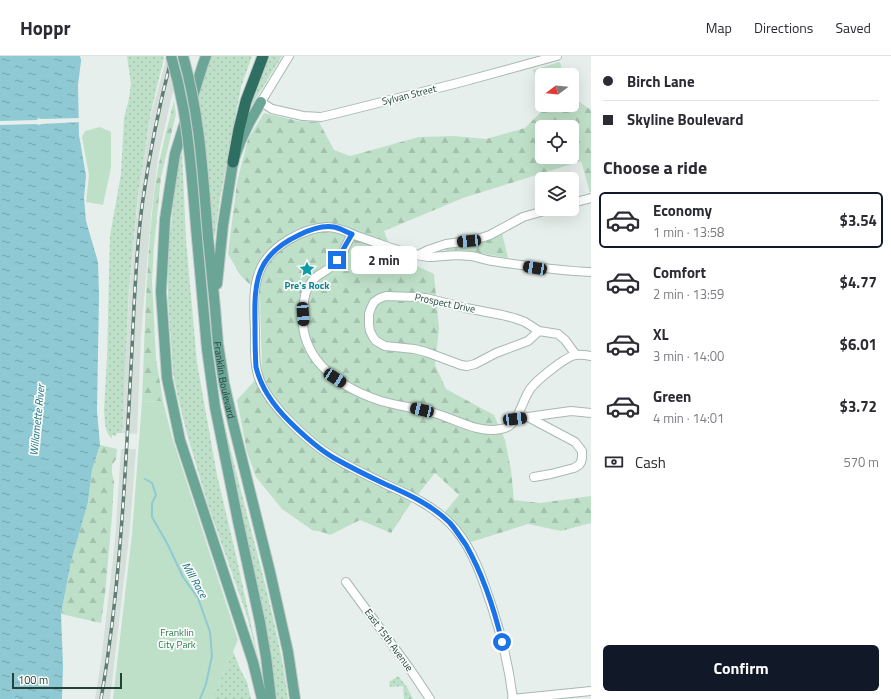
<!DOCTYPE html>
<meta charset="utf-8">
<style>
body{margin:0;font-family:"Titillium Web",sans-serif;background:#f7f7f7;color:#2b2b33;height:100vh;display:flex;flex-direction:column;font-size:15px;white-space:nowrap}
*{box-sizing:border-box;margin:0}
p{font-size:13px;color:#7c7c81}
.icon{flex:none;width:22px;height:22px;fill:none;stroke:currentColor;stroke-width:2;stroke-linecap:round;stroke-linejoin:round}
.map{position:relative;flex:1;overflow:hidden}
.sheet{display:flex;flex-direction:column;background:#fff;width:300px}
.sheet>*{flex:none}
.guide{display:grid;align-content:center;height:88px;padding:0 12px;background:#fff}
.needle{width:26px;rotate:254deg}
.fabs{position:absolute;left:535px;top:12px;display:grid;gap:8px}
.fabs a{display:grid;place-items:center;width:44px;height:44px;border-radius:6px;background:#fff;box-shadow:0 4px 16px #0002;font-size:20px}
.scale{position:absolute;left:12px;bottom:10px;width:110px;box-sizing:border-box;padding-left:4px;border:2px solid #24423a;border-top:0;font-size:11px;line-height:14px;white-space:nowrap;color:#24423a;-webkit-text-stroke:3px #f7fbf9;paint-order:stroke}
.end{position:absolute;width:18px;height:18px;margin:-9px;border:5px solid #1a73e8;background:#fff;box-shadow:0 0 0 2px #fff}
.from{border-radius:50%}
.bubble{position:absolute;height:28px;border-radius:6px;background:#fff;box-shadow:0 4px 16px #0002;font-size:13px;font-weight:700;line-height:28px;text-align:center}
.car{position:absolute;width:12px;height:24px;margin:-12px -6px;border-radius:5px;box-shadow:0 0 3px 1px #0007;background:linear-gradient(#222 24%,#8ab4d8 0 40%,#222 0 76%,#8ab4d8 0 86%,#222 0)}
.guide b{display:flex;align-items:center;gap:14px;height:38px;font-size:15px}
.guide b+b{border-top:1px solid #e1e1e2}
.guide i{width:10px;height:10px;background:#2b2b33}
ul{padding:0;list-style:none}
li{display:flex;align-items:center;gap:12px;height:56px;margin:0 8px 6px;padding:0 4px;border:2px solid transparent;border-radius:6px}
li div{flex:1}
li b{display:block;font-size:15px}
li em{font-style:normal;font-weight:700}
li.active{border-color:#111827}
li>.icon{width:36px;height:36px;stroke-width:1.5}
h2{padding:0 12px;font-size:18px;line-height:48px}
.pay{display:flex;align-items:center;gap:10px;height:44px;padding:0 12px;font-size:15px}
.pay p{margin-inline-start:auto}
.cta{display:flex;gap:8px;margin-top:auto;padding:8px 12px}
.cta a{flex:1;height:46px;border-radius:6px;background:#111827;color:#fff;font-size:16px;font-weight:700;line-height:46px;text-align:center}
header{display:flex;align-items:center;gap:24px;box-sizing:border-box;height:56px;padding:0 20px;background:#fff;border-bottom:1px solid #e1e1e2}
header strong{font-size:19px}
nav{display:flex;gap:22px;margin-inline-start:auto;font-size:14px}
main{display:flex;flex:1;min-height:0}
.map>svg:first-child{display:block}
</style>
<header>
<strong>Hoppr</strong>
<nav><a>Map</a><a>Directions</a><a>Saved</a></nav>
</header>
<main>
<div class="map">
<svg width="591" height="643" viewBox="0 0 591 643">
<defs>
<pattern id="grass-dots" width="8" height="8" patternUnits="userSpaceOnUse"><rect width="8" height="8" fill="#bfe0c8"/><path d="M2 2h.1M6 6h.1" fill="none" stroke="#a4c1ad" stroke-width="1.8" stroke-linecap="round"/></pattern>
<pattern id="forest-firs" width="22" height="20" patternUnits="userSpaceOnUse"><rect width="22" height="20" fill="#bfe0c8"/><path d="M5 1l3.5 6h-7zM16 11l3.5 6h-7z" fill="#a4c1ad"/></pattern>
<pattern id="water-ripples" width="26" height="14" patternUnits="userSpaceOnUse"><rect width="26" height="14" fill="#8ec9d4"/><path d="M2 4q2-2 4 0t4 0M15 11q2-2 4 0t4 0" fill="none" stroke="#74a5ad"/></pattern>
</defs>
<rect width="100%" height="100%" fill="#e6efeb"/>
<!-- built -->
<g fill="#d4dfda">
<path d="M167,0H184L171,43L158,102L151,159L141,281L137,378L121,377L130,225L140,124L151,59Z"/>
<path d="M121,393H136L130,472L110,643H95L101,606L115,485Z"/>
</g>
<!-- grass -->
<g fill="url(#grass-dots)">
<path d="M127,0H164V2L160,18L151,56L138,139L129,233L122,377H117L116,380L112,379V382L110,381L107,376L105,368L104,354L107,302L110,180L121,118L124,62L129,43L131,28Z"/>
<path d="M211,0H252L241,31L220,143L215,180H211L197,36Z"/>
<path d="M268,0H282L252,49L251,47Z"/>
<path d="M182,95L186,184L197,307L217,419L236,499L260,610L247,560L208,449L187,378L177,337L173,317L168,243V196L177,114Z"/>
<path d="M221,366H224C236,417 250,469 263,520C273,561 283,601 288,643H275Z"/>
<path d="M233,595L241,615L247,626L251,643H212Z"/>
<path d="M398,620L407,631L413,643H404L403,630L390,631L389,626Z"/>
</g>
<!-- forest -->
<g fill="url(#forest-firs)" fill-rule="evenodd">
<path d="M560,6L563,19H542V42L533,14Z"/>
<path d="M572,41L591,54V136H590L581,105L463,142L384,175L393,199L434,218L439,272L435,309L446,333L494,359L505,384L511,414L514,444L540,447L591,440V467L561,475L528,468L471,486L445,456L459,439L435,417L411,447L391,477L360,464L330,479L322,476L312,474L282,453L256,421L247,396L237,344L262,317L260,238L241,220L228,198L237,126L248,83L264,57L298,65L319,66L334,94L350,100L419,81L454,80L486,83L525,72L545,52L544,49H572ZM542,71H572V101H542Z"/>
<path d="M174,45L176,58L161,121L154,190L152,226L156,303L163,345L142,346C145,274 146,202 155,131C159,102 167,73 174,45Z"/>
<path d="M502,177L508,202L463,194L446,195L445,191Z"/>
<path d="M100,389L117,393L116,403L112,409V417L114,426L112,460L105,538L101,567L61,558L71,506L88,446L92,414Z"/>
</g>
<!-- park -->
<g fill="#bfe0c8">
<path d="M100,71L111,76V112L103,149L86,146L89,119L82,81L85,75Z"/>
<path d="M163,345L172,381L238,584L212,643H113L132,478L142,346Z"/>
</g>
<!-- water -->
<path fill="url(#water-ripples)" d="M0,0H80L81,5L78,29L79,79L86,120L84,142L86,165L98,206L99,238L97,355L100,389L92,414L88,446L71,506L61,558L63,610L62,643H0Z"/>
<!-- pier -->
<path fill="#e6efeb" d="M38,62L41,63L81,62V66L42,68L38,69L37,68L0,69V65L37,64Z"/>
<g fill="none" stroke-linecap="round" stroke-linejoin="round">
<!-- stream -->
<path stroke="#8ec9d4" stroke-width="2" d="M145,423L152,427L156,439L152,447V461L167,487L183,521L198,542L210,576L212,600L206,628L200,643"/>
<defs>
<g id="minor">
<path d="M289,0L261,46L272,53L303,60L321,61L334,58L458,27L557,0"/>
<path d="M572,147L591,142"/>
<path d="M352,178C346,189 342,200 333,209C328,214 321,217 316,221C309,227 305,236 304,245C294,299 335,330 381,345C398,350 417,352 434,357C456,363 478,378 501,373C518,371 521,347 529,335C534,326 566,300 576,299C581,298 586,299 591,300"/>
<path d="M418,199L428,194L446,188L469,185L481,182L490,179L523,161L551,153"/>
<path d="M539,275L525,266L514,262L502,259L466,252L426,242L415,241L386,240L380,242L374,246L371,252L369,258V269L370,275L373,281L376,285L385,290L414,293L426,296L461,309L467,310L475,308L496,297L528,285L539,275L558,278L565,284L576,299"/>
<path d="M528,361L575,386L582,395V402L581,406L579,409L574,412L551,418L534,421"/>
<path d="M528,361L571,355L591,357"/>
<path d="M346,526L410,613L430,643"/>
<path d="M512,643L591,635"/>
<path d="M513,643C509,611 502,581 492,551C483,524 474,496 456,474C438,452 410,439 385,428C367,419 349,411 333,401C308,386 266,347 258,319C254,306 255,292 255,279C255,257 251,233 261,212C271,190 303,172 327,171C338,171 347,176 357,180C375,186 394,194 413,198C418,199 424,201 430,201C435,201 439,200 444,200C452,199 462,199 471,200C478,201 485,204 493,205C525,210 558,215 591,216"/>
</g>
<g id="major">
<path d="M206,0L203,8L175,98L165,163L161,236L167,322L180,384L253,606L262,643"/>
<path id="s1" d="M208,181L215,251L218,288L224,327L233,367L270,516L288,596L295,643"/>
<path d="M197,182L207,293L215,351L238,465L260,566L266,601L271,643"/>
<path d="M217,228L223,169L233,106L241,84L249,67L261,46"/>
</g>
<path id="highway" d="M233,106L239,73L246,45L263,0"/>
</defs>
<!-- minor casing -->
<use href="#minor" stroke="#a8b8b2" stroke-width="10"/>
<!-- major casing -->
<use href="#major" stroke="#c2cac8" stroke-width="12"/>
<!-- highway casing -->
<use href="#highway" stroke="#c2cac8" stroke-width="13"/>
<!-- minor -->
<use href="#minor" stroke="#fff" stroke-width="8"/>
<!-- major -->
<use href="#major" stroke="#6aa596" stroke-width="10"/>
<!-- highway -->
<use href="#highway" stroke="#2f6f62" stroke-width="11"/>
<defs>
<path id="rail" d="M101,643C120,534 125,423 131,312C134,258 135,204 142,150C149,99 159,50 172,0"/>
</defs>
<!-- rail casing -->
<use href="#rail" stroke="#5f7d75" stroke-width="3.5"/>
<!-- rail -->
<use href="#rail" stroke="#f7fbf9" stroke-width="2" stroke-dasharray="6" stroke-linecap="butt"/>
<defs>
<g id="major-bridge">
<path d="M171,0C176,17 180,34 183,51C191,94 193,139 197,182"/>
<path d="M183,0C200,59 203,120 208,181"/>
</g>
</defs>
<!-- major-bridge casing -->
<use href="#major-bridge" stroke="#c2cac8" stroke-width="12" stroke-linecap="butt"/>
<!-- major-bridge -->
<use href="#major-bridge" stroke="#6aa596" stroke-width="10"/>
</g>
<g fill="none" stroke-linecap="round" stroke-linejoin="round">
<!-- route -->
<path stroke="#1a73e8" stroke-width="5" d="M337,204L352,178C346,176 340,172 334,171C323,169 309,174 299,179C256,199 254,225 255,268C255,283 255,297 256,311C261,332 274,350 289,365C302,378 317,392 334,402C350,411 368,420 385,428C408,438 432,449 450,467C456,474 461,482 466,489C483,519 494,552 502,586"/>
</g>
<!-- icons -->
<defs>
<symbol id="sight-bare" viewBox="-9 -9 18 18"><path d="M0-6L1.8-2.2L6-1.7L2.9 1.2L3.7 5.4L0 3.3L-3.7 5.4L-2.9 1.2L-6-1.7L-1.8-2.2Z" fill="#0f9aa8" stroke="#f7fbf9" stroke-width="2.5" paint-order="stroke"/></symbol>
</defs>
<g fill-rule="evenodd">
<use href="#sight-bare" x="296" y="202" width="22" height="22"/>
</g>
<g text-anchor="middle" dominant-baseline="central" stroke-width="3.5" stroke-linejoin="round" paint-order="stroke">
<!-- street labels -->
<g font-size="10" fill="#24423a" stroke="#f7fbf9">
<text transform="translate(409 39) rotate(-14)">Sylvan Street</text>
<text transform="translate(445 247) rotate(12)">Prospect Drive</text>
<text stroke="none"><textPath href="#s1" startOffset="144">Franklin Boulevard</textPath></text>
<text transform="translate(389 584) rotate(54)">East 15th Avenue</text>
</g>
<!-- culture labels -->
<g font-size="10" font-weight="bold" fill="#0d838f" stroke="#f7fbf9">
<text x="307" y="229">Pre's Rock</text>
</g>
<!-- park labels -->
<g font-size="10" fill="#2d7a4b" stroke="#f7fbf9">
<text x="177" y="576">Franklin<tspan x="177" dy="12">City Park</tspan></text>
</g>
<!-- water labels -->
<g font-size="11" font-style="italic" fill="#1c6f80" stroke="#f7fbf9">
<text transform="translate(37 364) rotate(-84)">Willamette River</text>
<text transform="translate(195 524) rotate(60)">Mill Race</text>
</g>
</g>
</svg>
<div class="fabs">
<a><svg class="needle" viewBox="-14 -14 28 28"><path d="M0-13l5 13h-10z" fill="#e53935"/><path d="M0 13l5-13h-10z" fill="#7c7c81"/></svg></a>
<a><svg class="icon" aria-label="locate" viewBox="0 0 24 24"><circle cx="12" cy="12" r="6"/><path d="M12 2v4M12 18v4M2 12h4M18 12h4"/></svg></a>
<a><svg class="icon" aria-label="layers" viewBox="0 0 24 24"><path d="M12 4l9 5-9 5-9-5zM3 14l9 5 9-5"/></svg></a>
</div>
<div class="scale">100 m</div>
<i class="end from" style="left:502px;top:586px"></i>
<i class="end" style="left:337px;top:204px"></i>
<div class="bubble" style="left:351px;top:190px;width:66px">2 min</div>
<i class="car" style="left:469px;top:185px;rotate:265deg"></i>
<i class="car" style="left:535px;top:212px;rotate:279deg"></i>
<i class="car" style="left:303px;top:258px;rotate:176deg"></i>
<i class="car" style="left:335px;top:322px;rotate:123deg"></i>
<i class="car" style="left:422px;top:354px;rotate:283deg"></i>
<i class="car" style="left:515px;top:363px;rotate:83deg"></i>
</div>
<section class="sheet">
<div class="guide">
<b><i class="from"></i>Birch Lane</b>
<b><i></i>Skyline Boulevard</b>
</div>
<h2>Choose a ride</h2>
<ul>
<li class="active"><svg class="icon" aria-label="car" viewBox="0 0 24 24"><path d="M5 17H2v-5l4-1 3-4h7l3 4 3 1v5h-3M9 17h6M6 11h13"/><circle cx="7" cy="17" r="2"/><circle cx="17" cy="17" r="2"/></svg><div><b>Economy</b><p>1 min · 13:58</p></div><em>$3.54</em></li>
<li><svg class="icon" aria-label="car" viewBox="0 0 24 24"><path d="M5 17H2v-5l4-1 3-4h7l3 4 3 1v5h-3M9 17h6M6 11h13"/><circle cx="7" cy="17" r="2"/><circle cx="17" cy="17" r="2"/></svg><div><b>Comfort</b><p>2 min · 13:59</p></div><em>$4.77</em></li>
<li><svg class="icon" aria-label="car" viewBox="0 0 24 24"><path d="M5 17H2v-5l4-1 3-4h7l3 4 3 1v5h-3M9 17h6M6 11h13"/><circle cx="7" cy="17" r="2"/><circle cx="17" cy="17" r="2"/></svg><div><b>XL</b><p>3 min · 14:00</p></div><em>$6.01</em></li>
<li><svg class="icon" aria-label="car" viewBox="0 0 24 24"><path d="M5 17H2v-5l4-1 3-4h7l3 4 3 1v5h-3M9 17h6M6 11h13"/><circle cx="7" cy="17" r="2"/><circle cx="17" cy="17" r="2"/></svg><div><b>Green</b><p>4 min · 14:01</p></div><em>$3.72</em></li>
</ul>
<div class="pay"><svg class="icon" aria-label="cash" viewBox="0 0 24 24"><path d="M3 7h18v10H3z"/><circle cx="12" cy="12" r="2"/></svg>Cash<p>570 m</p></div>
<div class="cta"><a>Confirm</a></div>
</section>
</main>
